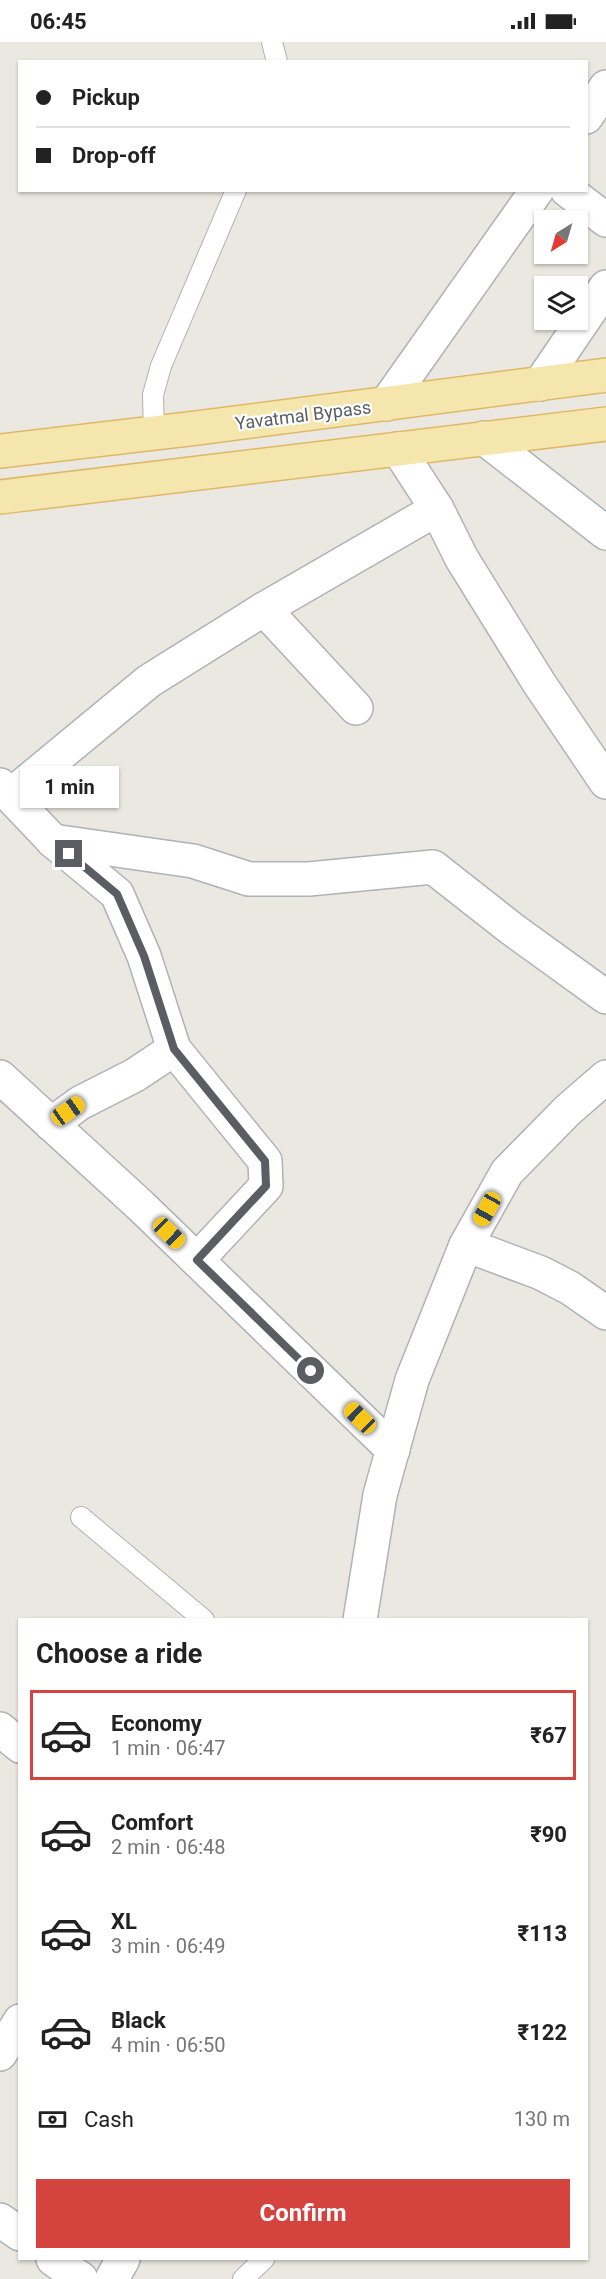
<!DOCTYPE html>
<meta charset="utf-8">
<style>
body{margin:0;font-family:Roboto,sans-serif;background:#f6f6f6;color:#222;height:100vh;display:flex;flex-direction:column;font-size:22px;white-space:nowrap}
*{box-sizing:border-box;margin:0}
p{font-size:20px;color:#767676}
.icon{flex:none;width:33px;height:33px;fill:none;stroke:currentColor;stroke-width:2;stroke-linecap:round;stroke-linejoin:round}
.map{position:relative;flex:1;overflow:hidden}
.details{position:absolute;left:18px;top:1576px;width:570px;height:642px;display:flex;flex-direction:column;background:#fff;border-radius:0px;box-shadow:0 2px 4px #0004}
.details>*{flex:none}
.top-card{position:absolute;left:18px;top:18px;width:570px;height:132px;border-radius:0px;box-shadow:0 2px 4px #0004;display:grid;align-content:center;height:132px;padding:0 18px;background:#fff}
.needle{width:39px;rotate:217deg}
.fabs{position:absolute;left:534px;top:168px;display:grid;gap:12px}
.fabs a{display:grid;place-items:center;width:54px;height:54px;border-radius:0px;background:#fff;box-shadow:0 2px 4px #0004;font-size:30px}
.end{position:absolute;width:27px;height:27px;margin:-14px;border:8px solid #5a5d61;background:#fff;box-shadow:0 0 0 3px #fff}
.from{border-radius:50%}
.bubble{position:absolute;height:42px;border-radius:0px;background:#fff;box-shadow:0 2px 4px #0004;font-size:20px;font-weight:700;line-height:42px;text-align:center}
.car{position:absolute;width:18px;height:36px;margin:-18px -9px;border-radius:8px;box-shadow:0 0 4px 2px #0007;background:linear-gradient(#f5c518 24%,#345 0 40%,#f5c518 0 76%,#345 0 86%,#f5c518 0)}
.top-card b{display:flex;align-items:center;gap:21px;height:57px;font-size:22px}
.top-card b+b{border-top:2px solid #e0e0e0}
.top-card i{width:15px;height:15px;background:#222}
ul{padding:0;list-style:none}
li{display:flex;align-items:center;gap:18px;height:90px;margin:0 12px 9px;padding:0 6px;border:3px solid transparent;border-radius:0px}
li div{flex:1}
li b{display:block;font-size:22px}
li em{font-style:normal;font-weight:700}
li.selected{border-color:#d4433e}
li>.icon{width:54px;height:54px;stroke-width:1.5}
h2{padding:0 18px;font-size:27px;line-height:72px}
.pay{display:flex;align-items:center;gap:15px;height:66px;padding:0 18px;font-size:22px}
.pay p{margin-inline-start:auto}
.primary-button{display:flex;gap:12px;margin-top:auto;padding:12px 18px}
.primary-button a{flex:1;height:69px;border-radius:0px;background:#d4433e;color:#fff;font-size:24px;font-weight:700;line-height:69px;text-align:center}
.status{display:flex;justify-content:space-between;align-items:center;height:42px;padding:0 30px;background:#fff;direction:ltr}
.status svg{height:16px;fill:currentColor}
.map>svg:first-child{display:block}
</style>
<div class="status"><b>06:45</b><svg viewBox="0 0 49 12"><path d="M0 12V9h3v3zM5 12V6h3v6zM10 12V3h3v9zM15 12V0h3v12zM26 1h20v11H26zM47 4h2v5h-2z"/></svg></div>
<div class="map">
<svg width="606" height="2237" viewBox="0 0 606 2237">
<rect width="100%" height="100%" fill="#ebe8e2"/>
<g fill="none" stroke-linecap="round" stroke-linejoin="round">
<defs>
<g id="service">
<path d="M272,0L277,20"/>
<path d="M154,392L153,353L161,324L236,148"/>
<path d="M81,1475L204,1578"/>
<path d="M243,2237L264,2217"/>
</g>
<g id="minor">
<path d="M586,75L606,45"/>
<path d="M567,148L606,178"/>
<path d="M540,342L606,245"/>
<path d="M386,362L537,148"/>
<path d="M484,396L606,491"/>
<path d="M398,407L437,467L462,517L539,641L606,740"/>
<path d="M264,567L356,666"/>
<path d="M0,743L53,799L117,852L144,914L174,1007L265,1119L266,1144L197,1218"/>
<path d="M11,753L149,639L264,567L437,467"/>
<path d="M53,799L193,819L249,837H309L433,825L512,887L606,955"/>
<path d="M0,1035L141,1164L393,1408"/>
<path d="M51,1082L80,1061L135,1033L174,1007"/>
<path d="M466,1203L541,1231L570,1246L606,1271"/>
<path d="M360,1578L380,1453L412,1338L466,1203L507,1130L568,1068L606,1035"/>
<path d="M0,1687L20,1704"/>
<path d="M0,2012L20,1979"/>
<path d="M0,2178L20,2192"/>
<path d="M53,2217L81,2237"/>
<path d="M112,2237L123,2217"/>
</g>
<g id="primary">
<path d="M0,409L197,386L606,333"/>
<path d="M0,455L606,382"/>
</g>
</defs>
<!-- service casing -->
<use href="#service" stroke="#afb2b6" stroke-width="22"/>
<!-- minor casing -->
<use href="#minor" stroke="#afb2b6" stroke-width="36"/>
<!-- primary casing -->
<use href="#primary" stroke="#e0b865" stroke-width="36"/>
<!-- service -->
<use href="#service" stroke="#fff" stroke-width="20"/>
<!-- minor -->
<use href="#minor" stroke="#fff" stroke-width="33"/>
<!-- primary -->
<use href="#primary" stroke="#f5e6ad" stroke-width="33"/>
</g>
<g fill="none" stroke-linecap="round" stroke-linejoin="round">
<!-- route -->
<path stroke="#5a5d61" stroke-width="8" d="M69,812L117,852L144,914L174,1007L265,1119L266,1144L197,1218L311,1329"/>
</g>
<g text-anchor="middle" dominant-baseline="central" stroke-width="4.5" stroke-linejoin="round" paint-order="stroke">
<!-- street labels -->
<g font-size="18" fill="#5a5d61" stroke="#fff">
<text transform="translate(303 373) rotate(-7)">Yavatmal Bypass</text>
</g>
</g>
</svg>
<div class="fabs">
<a><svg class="needle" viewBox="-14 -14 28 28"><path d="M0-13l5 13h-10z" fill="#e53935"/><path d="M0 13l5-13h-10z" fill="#767676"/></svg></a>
<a><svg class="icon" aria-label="layers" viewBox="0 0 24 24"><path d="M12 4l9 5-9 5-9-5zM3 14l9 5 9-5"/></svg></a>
</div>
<i class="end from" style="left:311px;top:1329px"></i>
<i class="end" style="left:69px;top:812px"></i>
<div class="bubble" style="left:20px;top:724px;width:99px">1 min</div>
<i class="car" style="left:68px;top:1069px;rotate:55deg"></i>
<i class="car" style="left:487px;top:1167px;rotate:209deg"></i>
<i class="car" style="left:169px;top:1191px;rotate:134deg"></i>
<i class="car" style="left:360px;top:1376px;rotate:314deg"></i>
<div class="top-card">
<b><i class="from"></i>Pickup</b>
<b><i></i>Drop-off</b>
</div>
<section class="details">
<h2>Choose a ride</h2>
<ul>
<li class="selected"><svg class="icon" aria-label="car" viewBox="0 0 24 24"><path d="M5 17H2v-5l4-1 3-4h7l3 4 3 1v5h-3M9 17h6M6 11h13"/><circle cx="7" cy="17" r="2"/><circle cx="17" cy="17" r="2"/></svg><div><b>Economy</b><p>1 min · 06:47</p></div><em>₹67</em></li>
<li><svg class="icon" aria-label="car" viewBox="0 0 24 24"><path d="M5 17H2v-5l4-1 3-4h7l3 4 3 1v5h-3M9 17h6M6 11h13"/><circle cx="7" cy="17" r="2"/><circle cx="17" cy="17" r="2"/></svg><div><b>Comfort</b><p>2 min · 06:48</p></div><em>₹90</em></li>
<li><svg class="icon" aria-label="car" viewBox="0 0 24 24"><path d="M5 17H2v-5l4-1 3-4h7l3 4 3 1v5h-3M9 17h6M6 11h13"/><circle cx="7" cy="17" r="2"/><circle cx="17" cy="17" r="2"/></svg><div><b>XL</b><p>3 min · 06:49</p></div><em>₹113</em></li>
<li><svg class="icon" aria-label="car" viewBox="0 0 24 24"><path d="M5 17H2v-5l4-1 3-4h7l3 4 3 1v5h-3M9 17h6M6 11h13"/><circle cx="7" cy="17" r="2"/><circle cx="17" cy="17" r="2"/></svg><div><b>Black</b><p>4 min · 06:50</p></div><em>₹122</em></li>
</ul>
<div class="pay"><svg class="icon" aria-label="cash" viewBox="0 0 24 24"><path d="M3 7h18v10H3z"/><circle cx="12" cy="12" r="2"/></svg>Cash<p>130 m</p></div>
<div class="primary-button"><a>Confirm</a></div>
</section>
</div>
